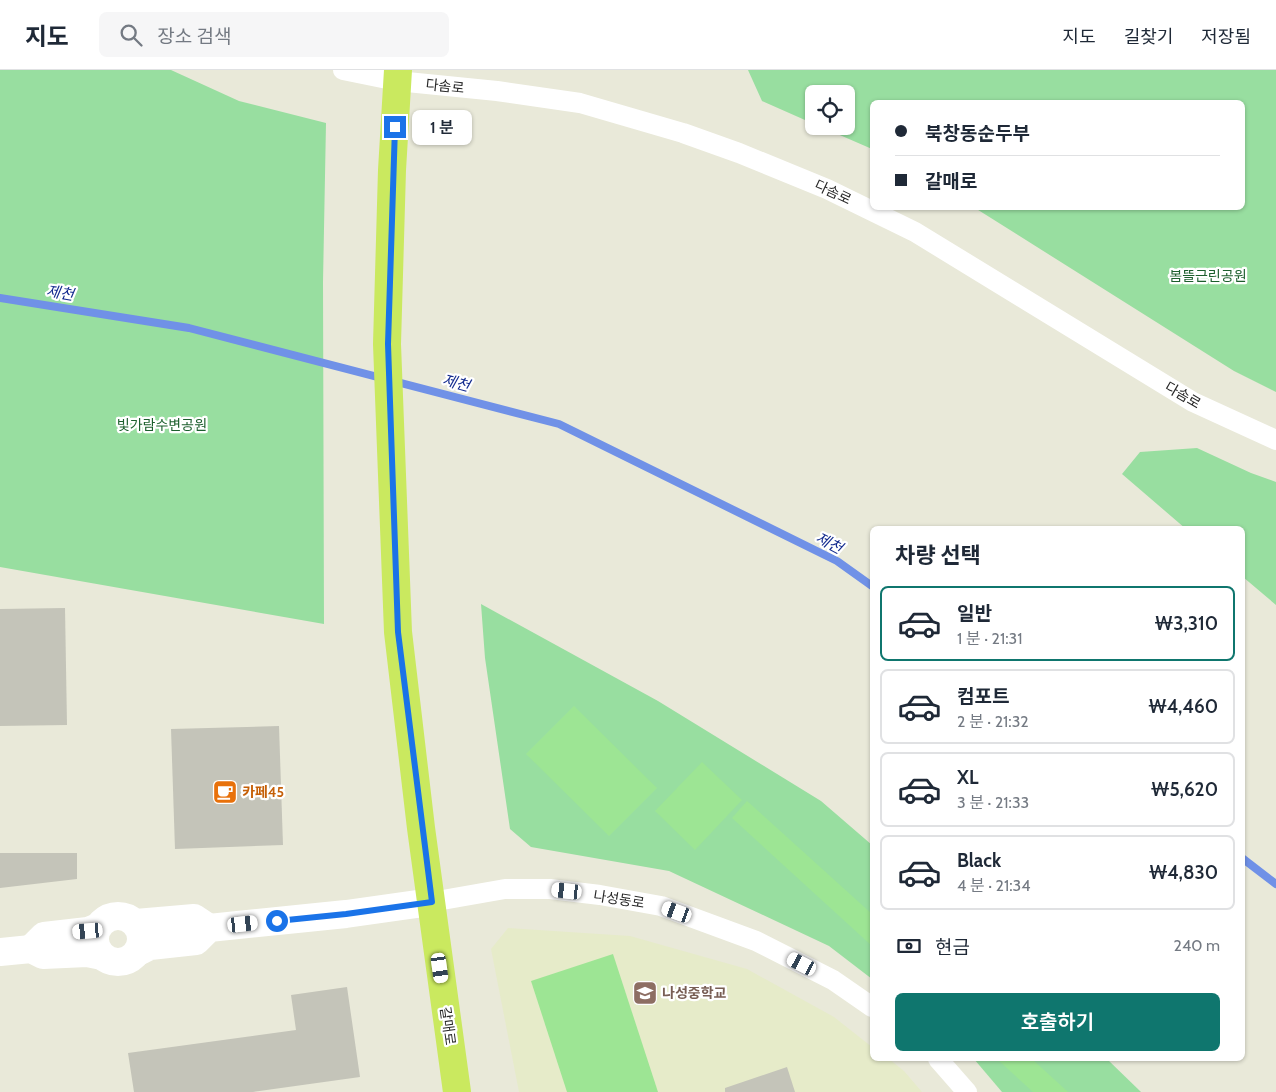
<!DOCTYPE html>
<html lang="ko">
<meta charset="utf-8">
<style>
body{margin:0;font-family:Cabin,"Noto Sans KR",sans-serif;background:#f6f6f7;color:#1f2937;height:100vh;display:flex;flex-direction:column;font-size:19px;white-space:nowrap}
*{box-sizing:border-box;margin:0}
p{font-size:16px;color:#747a83}
.icon{flex:none;width:28px;height:28px;fill:none;stroke:currentColor;stroke-width:2;stroke-linecap:round;stroke-linejoin:round}
.map{position:relative;flex:1;overflow:hidden}
.details{position:absolute;left:870px;top:456px;width:375px;height:535px;display:flex;flex-direction:column;background:#fff;border-radius:8px;box-shadow:0 1px 4px #0004}
.details>*{flex:none}
.top-card{position:absolute;left:870px;top:30px;width:375px;height:110px;border-radius:8px;box-shadow:0 1px 4px #0004;display:grid;align-content:center;height:110px;padding:0 25px;background:#fff}
.buttons{position:absolute;left:805px;top:15px;display:grid;gap:10px}
.buttons a{display:grid;place-items:center;width:50px;height:50px;border-radius:8px;background:#fff;box-shadow:0 1px 4px #0004;font-size:25px}
.end{position:absolute;width:22px;height:22px;margin:-11px;border:6px solid #1a73e8;background:#fff;box-shadow:0 0 0 2px #fff}
.from{border-radius:50%}
.bubble{position:absolute;height:35px;border-radius:8px;background:#fff;box-shadow:0 1px 4px #0004;font-size:16px;font-weight:600;line-height:35px;text-align:center}
.car{position:absolute;width:15px;height:30px;margin:-15px -8px;border-radius:6px;box-shadow:0 0 4px 1px #0007;background:linear-gradient(#fff 24%,#345 0 40%,#fff 0 76%,#345 0 86%,#fff 0)}
.top-card b{display:flex;align-items:center;gap:18px;height:48px;font-size:19px}
.top-card b+b{border-top:1px solid #e0e1e3}
.top-card i{width:12px;height:12px;background:#1f2937}
ul{padding:0;list-style:none}
li{display:flex;align-items:center;gap:15px;height:75px;margin:0 10px 8px;padding:0 15px;border:2px solid #e0e1e3;border-radius:8px}
li div{flex:1}
li b{display:block;font-size:19px}
li em{font-style:normal;font-weight:600}
li.active{border-color:#0f766e}
li>.icon{width:45px;height:45px;stroke-width:1.5}
h2{padding:0 25px;font-size:22px;line-height:60px}
.pay{display:flex;align-items:center;gap:12px;height:55px;padding:0 25px;font-size:19px}
.pay p{margin-inline-start:auto}
.button{display:flex;gap:10px;margin-top:auto;padding:10px 25px}
.button a{flex:1;height:58px;border-radius:8px;background:#0f766e;color:#fff;font-size:20px;font-weight:600;line-height:58px;text-align:center}
header{display:flex;align-items:center;gap:30px;box-sizing:border-box;height:70px;padding:0 25px;background:#fff;border-bottom:1px solid #e0e1e3}
header strong{font-size:24px}
nav{display:flex;gap:28px;margin-inline-start:auto;font-size:18px}
.search{width:350px;height:45px;background:#f6f6f7;display:flex;align-items:center;gap:12px;box-sizing:border-box;padding:0 18px;border-radius:8px;color:#747a83;font-size:19px}
.map>svg:first-child{display:block}
</style>
<header>
<strong>지도</strong>
<div class="search"><svg class="icon" aria-label="search" viewBox="0 0 24 24"><circle cx="10" cy="10" r="6"/><path d="M15 15l6 6"/></svg>장소 검색</div>
<nav><a>지도</a><a>길찾기</a><a>저장됨</a></nav>
</header>
<div class="map">
<svg width="1276" height="1022" viewBox="0 0 1276 1022">
<rect width="100%" height="100%" fill="#e9e9d9"/>
<!-- education -->
<path fill="#e6ebc9" d="M508,858L630,866L747,899L834,947L872,977V989H889L904,1001L922,1022H519L491,879Z"/>
<!-- green -->
<g fill="#98dea0">
<path d="M0,0H171L239,31L326,53L323,212L324,554L0,497Z"/>
<path d="M748,0H1276V322L1234,301L975,138H1242V32H872V79L819,56H846V24H814V54L762,31Z"/>
<path d="M1197,378L1251,403L1276,412V535L1243,507L1242,459H1186L1122,404L1140,382Z"/>
<path d="M481,534L658,631L821,731L872,775V909L829,876L669,801L531,777L510,759L485,588Z"/>
<path d="M974,989H1107L1141,1022H1002Z"/>
</g>
<!-- pitch -->
<g fill="#9de594">
<path d="M574,636L657,718L609,766L526,684Z"/>
<path d="M702,692L742,730L695,780L655,741Z"/>
<path d="M747,731L872,844V876L732,748Z"/>
<path d="M613,884L658,1022H567L531,911Z"/>
<path d="M997,989H1032L1068,1022H1033Z"/>
</g>
<g fill="none" stroke-linecap="round" stroke-linejoin="round">
<!-- stream -->
<g stroke="#7091e7" stroke-width="8">
<path d="M0,228L189,258L559,354L837,491L872,516"/>
<path d="M1242,788L1276,814"/>
</g>
</g>
<!-- building -->
<g fill="#c4c4b9">
<path d="M65,538L67,655L0,656V539Z"/>
<path d="M279,656L283,775L175,779L171,659Z"/>
<path d="M0,783H77V809L0,818Z"/>
<path d="M347,917L360,1007L253,1022H134L128,983L296,960L291,925Z"/>
<path d="M787,997L795,1022H725V1018Z"/>
</g>
<g fill="none" stroke-linecap="round" stroke-linejoin="round">
<!-- street -->
<g stroke="#fff" stroke-width="20">
<path d="M343,0L397,11L497,21L580,33L683,63L739,83L827,119L915,162L1193,332L1276,370"/>
<path d="M431,832L505,819H550L600,825L661,836L756,871L833,910L872,937"/>
<path d="M938,989L967,1022"/>
</g>
<!-- secondary -->
<g stroke="#fff" stroke-width="28">
<circle cx="118" cy="869" r="23"/>
<path d="M136,853L194,848L209,858"/>
<path d="M31,879L44,866L88,861L98,857"/>
<path d="M0,882L31,879L43,885L87,883L102,886"/>
<path d="M138,882L150,876L196,871L209,858L346,844L431,832"/>
</g>
<!-- primary -->
<path stroke="#cae95f" stroke-width="28" d="M398,0L392,100L387,274L398,562L421,758L457,1022"/>
</g>
<g fill="none" stroke-linecap="round" stroke-linejoin="round">
<!-- route -->
<path stroke="#1a73e8" stroke-width="6" d="M277,851L346,844L432,832L398,562L388,274L395,57"/>
</g>
<!-- icons -->
<defs>
<symbol id="cafe-square" viewBox="-11 -11 22 22"><rect x="-9" y="-9" width="18" height="18" rx="4" fill="#e8710a" stroke="#fff"/><path d="M-5.5-4.5H6V0H3Q3 3.5 0 3.5H-2.5Q-5.5 3.5-5.5 0ZM3-3.2v2h1.7v-2ZM-6 4.5H4V6H-6Z" fill="#fff"/></symbol>
<symbol id="school-square" viewBox="-11 -11 22 22"><rect x="-9" y="-9" width="18" height="18" rx="4" fill="#8d6e63" stroke="#fff"/><path d="M0-5L7-2L0 1L-7-2ZM-4 1L0 2.5L4 1V4Q0 6-4 4Z" fill="#fff"/></symbol>
</defs>
<g fill-rule="evenodd">
<use href="#cafe-square" x="211" y="708" width="28" height="28"/>
<use href="#school-square" x="631" y="909" width="28" height="28"/>
</g>
<g text-anchor="middle" dominant-baseline="central" stroke-width="4.5" stroke-linejoin="round" paint-order="stroke">
<!-- street labels -->
<g font-size="14" fill="#272727" stroke="#fff">
<text transform="translate(445 16) rotate(6)">다솜로</text>
<text transform="translate(833 122) rotate(25)">다솜로</text>
<text transform="translate(1183 325) rotate(30)">다솜로</text>
<text transform="translate(619 829) rotate(9)">나성동로</text>
<text transform="translate(448 956) rotate(82)">갈매로</text>
</g>
<!-- park labels -->
<g font-size="14" fill="#1c5f2d" stroke="#fff">
<text x="1208" y="206">봄뜰근린공원</text>
<text x="162" y="355">빛가람수변공원</text>
</g>
<!-- food labels -->
<g font-size="14" font-weight="bold" fill="#c56008" stroke="#fff" text-anchor="start">
<text x="242" y="722">카페45</text>
</g>
<!-- education labels -->
<g font-size="14" font-weight="bold" fill="#785e54" stroke="#fff" text-anchor="start">
<text x="662" y="923">나성중학교</text>
</g>
<!-- water labels -->
<g font-size="15" font-style="italic" fill="#142c8f" stroke="#fff">
<text transform="translate(60 223) rotate(9)">제천</text>
<text transform="translate(456 313) rotate(15)">제천</text>
<text transform="translate(829 473) rotate(28)">제천</text>
</g>
</g>
</svg>
<div class="buttons">
<a><svg class="icon" aria-label="locate" viewBox="0 0 24 24"><circle cx="12" cy="12" r="6"/><path d="M12 2v4M12 18v4M2 12h4M18 12h4"/></svg></a>
</div>
<i class="end from" style="left:277px;top:851px"></i>
<i class="end" style="left:395px;top:57px"></i>
<div class="bubble" style="left:412px;top:40px;width:60px">1 분</div>
<i class="car" style="left:567px;top:821px;rotate:276deg"></i>
<i class="car" style="left:677px;top:842px;rotate:290deg"></i>
<i class="car" style="left:243px;top:854px;rotate:84deg"></i>
<i class="car" style="left:88px;top:861px;rotate:265deg"></i>
<i class="car" style="left:802px;top:894px;rotate:297deg"></i>
<i class="car" style="left:440px;top:898px;rotate:172deg"></i>
<div class="top-card">
<b><i class="from"></i>북창동순두부</b>
<b><i></i>갈매로</b>
</div>
<section class="details">
<h2>차량 선택</h2>
<ul>
<li class="active"><svg class="icon" aria-label="car" viewBox="0 0 24 24"><path d="M5 17H2v-5l4-1 3-4h7l3 4 3 1v5h-3M9 17h6M6 11h13"/><circle cx="7" cy="17" r="2"/><circle cx="17" cy="17" r="2"/></svg><div><b>일반</b><p>1 분 · 21:31</p></div><em>₩3,310</em></li>
<li><svg class="icon" aria-label="car" viewBox="0 0 24 24"><path d="M5 17H2v-5l4-1 3-4h7l3 4 3 1v5h-3M9 17h6M6 11h13"/><circle cx="7" cy="17" r="2"/><circle cx="17" cy="17" r="2"/></svg><div><b>컴포트</b><p>2 분 · 21:32</p></div><em>₩4,460</em></li>
<li><svg class="icon" aria-label="car" viewBox="0 0 24 24"><path d="M5 17H2v-5l4-1 3-4h7l3 4 3 1v5h-3M9 17h6M6 11h13"/><circle cx="7" cy="17" r="2"/><circle cx="17" cy="17" r="2"/></svg><div><b>XL</b><p>3 분 · 21:33</p></div><em>₩5,620</em></li>
<li><svg class="icon" aria-label="car" viewBox="0 0 24 24"><path d="M5 17H2v-5l4-1 3-4h7l3 4 3 1v5h-3M9 17h6M6 11h13"/><circle cx="7" cy="17" r="2"/><circle cx="17" cy="17" r="2"/></svg><div><b>Black</b><p>4 분 · 21:34</p></div><em>₩4,830</em></li>
</ul>
<div class="pay"><svg class="icon" aria-label="cash" viewBox="0 0 24 24"><path d="M3 7h18v10H3z"/><circle cx="12" cy="12" r="2"/></svg>현금<p>240 m</p></div>
<div class="button"><a>호출하기</a></div>
</section>
</div>
